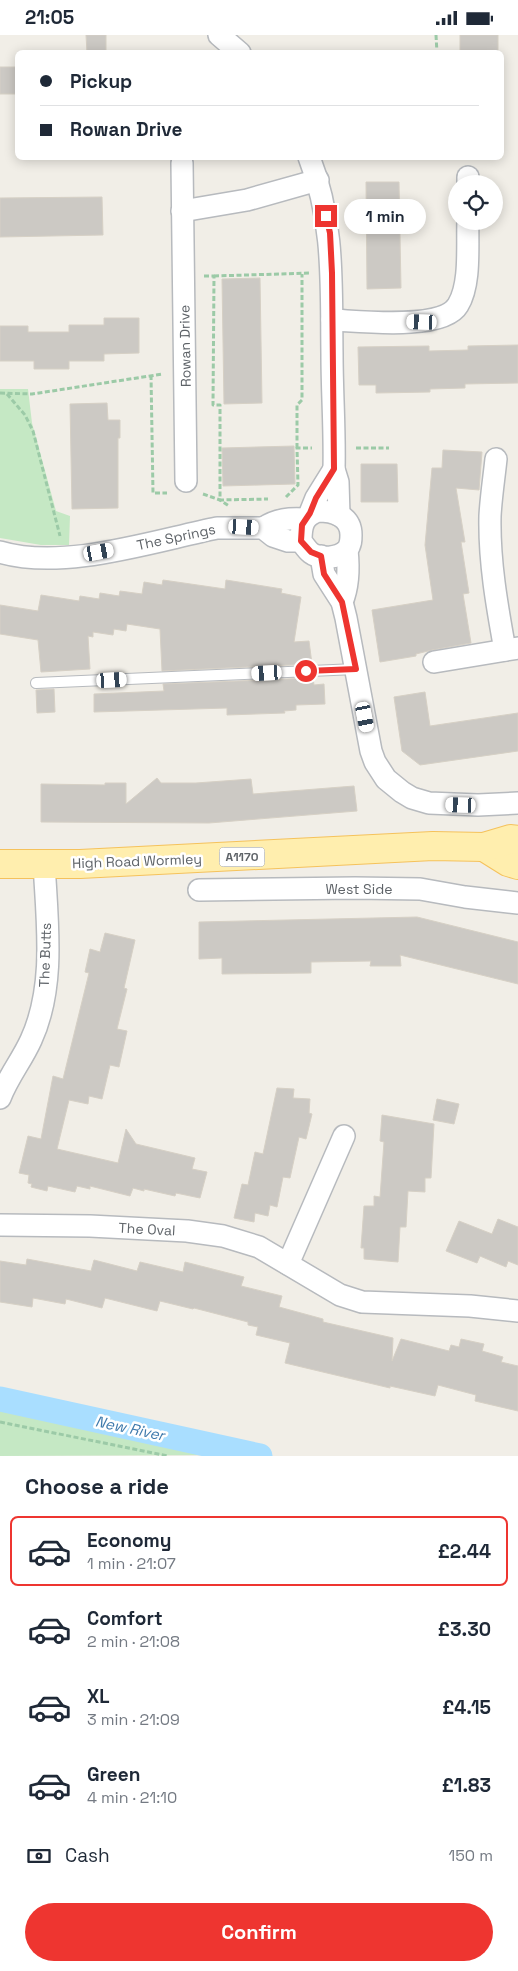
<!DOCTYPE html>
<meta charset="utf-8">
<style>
body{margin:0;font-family:"Space Grotesk",sans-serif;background:#f2f2f3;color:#1f2937;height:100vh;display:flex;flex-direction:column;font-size:19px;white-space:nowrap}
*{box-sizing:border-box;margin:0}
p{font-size:16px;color:#747a83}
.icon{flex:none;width:28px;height:28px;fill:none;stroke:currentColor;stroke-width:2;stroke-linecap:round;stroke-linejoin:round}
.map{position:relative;height:1421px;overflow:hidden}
.panel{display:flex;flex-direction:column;background:#fff;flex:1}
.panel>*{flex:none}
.guide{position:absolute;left:15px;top:15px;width:489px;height:110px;border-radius:8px;box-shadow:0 2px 12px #0003;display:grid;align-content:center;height:110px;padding:0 25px;background:#fff}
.buttons{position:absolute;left:448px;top:140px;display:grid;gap:10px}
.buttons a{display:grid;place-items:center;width:55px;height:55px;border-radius:50%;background:#fff;box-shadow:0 2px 12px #0003;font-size:25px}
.end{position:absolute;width:22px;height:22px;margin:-11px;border:6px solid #ee3530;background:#fff;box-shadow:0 0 0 2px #fff}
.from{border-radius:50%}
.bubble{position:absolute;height:35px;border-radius:18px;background:#fff;box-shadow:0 2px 12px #0003;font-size:16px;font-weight:800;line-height:35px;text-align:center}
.car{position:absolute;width:15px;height:30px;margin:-15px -8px;border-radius:6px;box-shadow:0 0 4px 1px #0007;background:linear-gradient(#fff 24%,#345 0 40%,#fff 0 76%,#345 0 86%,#fff 0)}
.guide b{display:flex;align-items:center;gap:18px;height:48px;font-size:19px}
.guide b+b{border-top:1px solid #e0e1e3}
.guide i{width:12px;height:12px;background:#1f2937}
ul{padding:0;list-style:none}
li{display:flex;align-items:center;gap:15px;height:70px;margin:0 10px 8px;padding:0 15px;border:2px solid transparent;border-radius:8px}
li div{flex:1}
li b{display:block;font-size:19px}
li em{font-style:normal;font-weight:800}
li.active{border-color:#ee3530}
li>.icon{width:45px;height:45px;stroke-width:1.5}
h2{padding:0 25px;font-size:22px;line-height:60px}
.pay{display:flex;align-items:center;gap:12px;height:55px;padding:0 25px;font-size:19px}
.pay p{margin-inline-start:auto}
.primary-button{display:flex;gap:10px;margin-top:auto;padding:10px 25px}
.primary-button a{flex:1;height:58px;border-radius:30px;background:#ee3530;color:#fff;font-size:20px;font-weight:800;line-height:58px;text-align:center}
.status{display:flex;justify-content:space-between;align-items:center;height:35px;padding:0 25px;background:#fff;direction:ltr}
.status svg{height:14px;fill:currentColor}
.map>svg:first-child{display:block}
</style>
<div class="status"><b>21:05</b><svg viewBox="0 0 49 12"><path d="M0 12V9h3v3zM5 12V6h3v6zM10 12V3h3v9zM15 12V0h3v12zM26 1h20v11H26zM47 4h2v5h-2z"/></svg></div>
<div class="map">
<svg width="518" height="1421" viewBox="0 0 518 1421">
<rect width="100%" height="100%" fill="#f1eee7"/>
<!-- green -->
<g fill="#c5e8c4">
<path d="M0,354H28L32,388L56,476L70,481L69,510H41L0,503Z"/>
<path d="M0,1374L137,1400L218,1420L0,1421Z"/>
</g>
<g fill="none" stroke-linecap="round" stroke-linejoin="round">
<!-- canal -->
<path stroke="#a9deff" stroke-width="25" d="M0,1364L260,1421"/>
</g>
<!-- building -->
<g fill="#ccc9c4" stroke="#d6d0c5">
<path d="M86,0H106V18H87Z"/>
<rect x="460" y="0" width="38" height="18"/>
<rect x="0" y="32" width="18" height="27"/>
<path d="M366,147H399L401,253L367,254Z"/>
<path d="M102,162L103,200L0,202V163Z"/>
<path d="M260,243L262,368L224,369L222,244Z"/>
<path d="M104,283H139V318L104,319V326H69V334H34V326H0V291H28V297H69V290H104Z"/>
<path d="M518,310V348L465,349V353L430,354V357L376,358V350H359L358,312L429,311V316L468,315V311Z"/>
<path d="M107,368L108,385H120V403H118V473L72,474L70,369Z"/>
<path d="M294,411L295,449L223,451L222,413Z"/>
<path d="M443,415L482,417L479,455L456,453L465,507H461L469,558L463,559L471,608L432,615L416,619V621L380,627L372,575L433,565L425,510L432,433H442Z"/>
<path d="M361,429H397L398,467H361Z"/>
<path d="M163,545L225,554L226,545L282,554L281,558L301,562L294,607L309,606L312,629L162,636L160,594L127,589L126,596L114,594L113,600L93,597V602L88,601L90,634L41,637L38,605L0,599V570L38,576L41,560L79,566L80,561L99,564L100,558L119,561L120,556L142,559L144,547L162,550Z"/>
<path d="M313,643L314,650L324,649L325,669L296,670V675L284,676L285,678L227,680V673L94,677V659L164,656L163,649Z"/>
<path d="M54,654L55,677L37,678L36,655Z"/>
<path d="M425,657L430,691L518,678V716L420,730L402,716L394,662Z"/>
<path d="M157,743L161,748H196L251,744L253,759L354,751L357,776L209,788L41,787V749L105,750V748H126V769Z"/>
<path d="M417,882L518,907V949L400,920L401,931H370L371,926L311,927V938L222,939V923L199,924V887Z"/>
<path d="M105,898L135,905L124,953L127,954L117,994L127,996L119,1032L110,1030L102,1064L89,1061L88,1069L69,1065L57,1114L118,1128L126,1094L136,1109L195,1123L192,1134L207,1137L200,1163L176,1158L175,1161L144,1154V1156L133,1153L130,1161L90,1151V1154L77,1151L75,1157L48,1151L47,1156L31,1152L32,1149L28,1148L29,1140L19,1138L28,1101L41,1104L53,1041L63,1044L89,938L85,937L90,914L100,917Z"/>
<path d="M277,1053L294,1054L293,1063L310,1064L309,1078L312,1079L306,1104L299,1102L290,1143L283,1142L277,1172L270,1170L268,1181L255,1178L254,1187L234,1183L242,1149L248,1150L255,1117L263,1119Z"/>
<path d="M437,1064L459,1069L454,1089L433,1085Z"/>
<path d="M382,1080L434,1089L431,1143H425V1157L408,1156L406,1192H400L398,1227L364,1224V1213H361L364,1171H374V1161L380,1162L384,1107L380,1106Z"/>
<path d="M498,1184L518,1192V1230L508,1226L506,1232L480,1221L477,1228L446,1216L459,1186L492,1199Z"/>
<path d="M27,1224L91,1236L94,1225L137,1236L140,1227L183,1237L185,1227L244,1242L241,1251L282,1261L279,1272L323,1284V1287L393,1303L392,1326L401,1304L449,1316L451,1310L459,1312L461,1304L484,1309L482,1316L503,1322L501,1327L518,1331V1376L475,1366L476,1360L438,1350L435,1361L390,1351V1353L285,1328L290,1308L256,1300L258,1292L248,1290V1287L194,1273L193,1274L160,1266L157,1276L105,1263L102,1273L66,1264L65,1269L33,1263L32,1272L0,1267V1226L26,1230Z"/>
</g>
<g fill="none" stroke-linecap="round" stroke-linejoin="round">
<defs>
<path id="lane" d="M36,648L356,634"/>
<g id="street">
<path d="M219,0L240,18"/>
<path d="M309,122C335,188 331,251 332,319C332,358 335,396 334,434L338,447L339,480"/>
<path d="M182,128L186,446"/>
<path d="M468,149V142"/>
<path d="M182,176L247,165L318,145"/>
<path d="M332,285C359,286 443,296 458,270C471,249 467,210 468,186"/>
<path d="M496,424C494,443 491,462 490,481C489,526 497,571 505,615"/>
<path d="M318,476C334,476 351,481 351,500C351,505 351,510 347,515C339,523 320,525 311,518C307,515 304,510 301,506C301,491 303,481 318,476Z"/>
<path d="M310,478L316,463L334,434"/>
<path d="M263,493C277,484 289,483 305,484"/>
<path d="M0,517C63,536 153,506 217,493H263L273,501L288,506H301"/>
<path d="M321,521L324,539L342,567L346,583L371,716L375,727L386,744L402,757L412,763L429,768L478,770L518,768"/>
<path d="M342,567C349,550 349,533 347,515"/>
<path d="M434,627L518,613"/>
<path d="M199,855L355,853L420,854L465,862L518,868"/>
<path d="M0,1063C8,1042 22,1025 31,1005C56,951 47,886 44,828"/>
<path d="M0,1190L90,1191L187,1196L223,1201L259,1212L340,1260L362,1267L470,1271L518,1276"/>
<path d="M288,1229L344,1101"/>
</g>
<g id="primary">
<path d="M484,812L508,827L518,830"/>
<path d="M0,829H80L433,811L484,812L511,804L518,805"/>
</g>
</defs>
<!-- lane casing -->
<use href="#lane" stroke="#b7babe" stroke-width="12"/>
<!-- street casing -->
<use href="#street" stroke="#b7babe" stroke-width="24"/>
<!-- primary casing -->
<use href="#primary" stroke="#f5c25c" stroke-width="30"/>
<!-- path -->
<g stroke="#9ccaa7" stroke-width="3" stroke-dasharray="5 2.5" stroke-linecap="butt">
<path d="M436,0L437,18"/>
<path d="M204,241H214L213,370H220V465L268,464"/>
<path d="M214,241L311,238"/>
<path d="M151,340L153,458H167"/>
<path d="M0,358L32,359L163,339"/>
<path d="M7,359L25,380L33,396L60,501"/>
<path d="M297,413V370L302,365V239"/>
<path d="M356,413H389"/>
<path d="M203,459L220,465L229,471"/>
<path d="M286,462L298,450L297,413H312"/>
<path d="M0,1387L168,1421"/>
</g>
<!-- lane -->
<use href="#lane" stroke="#fff" stroke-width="10"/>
<!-- street -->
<use href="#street" stroke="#fff" stroke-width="21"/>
<!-- primary -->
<use href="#primary" stroke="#ffeeae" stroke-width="28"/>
</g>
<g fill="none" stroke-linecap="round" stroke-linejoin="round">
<!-- route -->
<path stroke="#ee3530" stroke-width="6" d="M306,636L356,634L342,567L324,539L321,521L311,517L301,506L302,490L310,478L316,463L334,434L332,238L330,198L326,181"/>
</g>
<g text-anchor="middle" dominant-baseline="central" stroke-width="5" stroke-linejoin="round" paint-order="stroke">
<!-- shield labels -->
<rect fill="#fff" stroke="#8e9295" stroke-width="1" x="219.5" y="812.5" width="45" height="19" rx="4"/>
<g font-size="12" font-weight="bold" fill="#5e6368">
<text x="242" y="822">A1170</text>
</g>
<!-- street labels -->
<g font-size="14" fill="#5e6368" stroke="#fff">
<text transform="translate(185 311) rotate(-91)">Rowan Drive</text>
<text transform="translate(176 502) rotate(-12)">The Springs</text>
<text transform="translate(137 826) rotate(-2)">High Road Wormley</text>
<text x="359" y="854">West Side</text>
<text transform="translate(45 920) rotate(-88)">The Butts</text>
<text transform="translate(147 1194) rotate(3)">The Oval</text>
</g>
<!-- water labels -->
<g font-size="15" font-style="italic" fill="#3f7aac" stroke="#fff">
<text transform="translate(130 1393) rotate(12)">New River</text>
</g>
</g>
</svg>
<div class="buttons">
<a><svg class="icon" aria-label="locate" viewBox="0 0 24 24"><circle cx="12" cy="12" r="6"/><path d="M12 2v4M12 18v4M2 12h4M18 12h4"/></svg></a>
</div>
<i class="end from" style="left:306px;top:636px"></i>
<i class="end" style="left:326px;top:181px"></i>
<div class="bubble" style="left:344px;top:164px;width:82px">1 min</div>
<i class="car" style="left:422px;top:287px;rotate:272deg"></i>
<i class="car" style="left:244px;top:492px;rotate:93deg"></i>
<i class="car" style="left:99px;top:517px;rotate:80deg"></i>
<i class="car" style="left:267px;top:638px;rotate:267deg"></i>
<i class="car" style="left:112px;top:645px;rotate:87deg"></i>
<i class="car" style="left:365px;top:682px;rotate:169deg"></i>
<i class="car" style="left:461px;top:770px;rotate:272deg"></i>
<div class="guide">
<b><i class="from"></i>Pickup</b>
<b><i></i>Rowan Drive</b>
</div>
</div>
<section class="panel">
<h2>Choose a ride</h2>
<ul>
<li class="active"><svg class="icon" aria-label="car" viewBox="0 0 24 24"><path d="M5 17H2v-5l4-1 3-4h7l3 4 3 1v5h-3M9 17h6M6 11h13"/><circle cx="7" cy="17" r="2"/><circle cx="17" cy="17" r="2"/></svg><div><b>Economy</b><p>1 min · 21:07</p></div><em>£2.44</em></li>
<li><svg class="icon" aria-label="car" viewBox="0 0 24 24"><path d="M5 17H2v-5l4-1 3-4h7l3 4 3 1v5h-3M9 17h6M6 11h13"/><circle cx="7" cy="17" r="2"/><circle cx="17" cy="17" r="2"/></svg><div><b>Comfort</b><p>2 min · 21:08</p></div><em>£3.30</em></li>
<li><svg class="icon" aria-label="car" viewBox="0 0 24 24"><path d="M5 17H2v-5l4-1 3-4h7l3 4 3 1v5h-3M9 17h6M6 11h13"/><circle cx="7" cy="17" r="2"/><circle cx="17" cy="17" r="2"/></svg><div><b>XL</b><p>3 min · 21:09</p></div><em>£4.15</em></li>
<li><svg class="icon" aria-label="car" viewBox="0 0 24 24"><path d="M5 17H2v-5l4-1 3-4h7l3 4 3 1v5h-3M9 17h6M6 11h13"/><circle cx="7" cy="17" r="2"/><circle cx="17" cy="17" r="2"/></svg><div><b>Green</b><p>4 min · 21:10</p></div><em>£1.83</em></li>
</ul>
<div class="pay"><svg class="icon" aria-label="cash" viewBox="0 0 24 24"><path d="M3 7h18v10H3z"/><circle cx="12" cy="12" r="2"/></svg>Cash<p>150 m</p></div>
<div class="primary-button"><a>Confirm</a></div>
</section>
